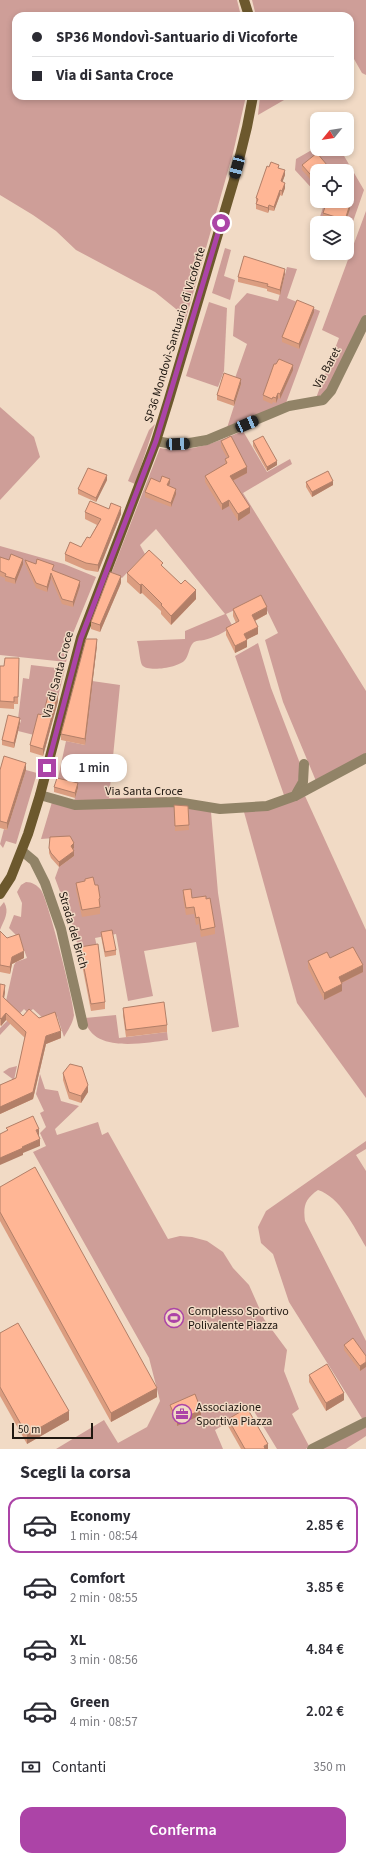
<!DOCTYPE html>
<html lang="it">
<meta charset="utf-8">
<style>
body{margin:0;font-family:"Source Sans 3",sans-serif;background:#f2f2f3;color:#2b2b33;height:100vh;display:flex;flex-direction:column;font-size:15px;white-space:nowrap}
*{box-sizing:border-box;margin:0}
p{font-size:13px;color:#7c7c81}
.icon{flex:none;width:22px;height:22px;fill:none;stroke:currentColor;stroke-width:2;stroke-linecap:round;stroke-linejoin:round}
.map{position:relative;height:1449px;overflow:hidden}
.panel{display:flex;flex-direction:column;background:#fff;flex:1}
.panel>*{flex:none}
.top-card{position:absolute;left:12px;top:12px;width:342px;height:88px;border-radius:12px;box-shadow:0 2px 6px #0003;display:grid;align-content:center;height:88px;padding:0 20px;background:#fff}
.needle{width:26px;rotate:240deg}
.buttons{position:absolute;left:310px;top:112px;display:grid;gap:8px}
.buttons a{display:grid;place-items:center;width:44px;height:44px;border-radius:8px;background:#fff;box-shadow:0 2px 6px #0003;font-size:20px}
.scale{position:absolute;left:12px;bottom:10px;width:81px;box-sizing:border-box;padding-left:4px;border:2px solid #1f1710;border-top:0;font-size:11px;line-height:14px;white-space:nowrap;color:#1f1710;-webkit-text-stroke:3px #f1dac5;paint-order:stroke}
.end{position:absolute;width:18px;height:18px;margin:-9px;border:5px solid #ac44a7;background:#fff;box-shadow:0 0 0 2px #fff}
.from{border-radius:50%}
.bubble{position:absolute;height:28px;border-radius:12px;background:#fff;box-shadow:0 2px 6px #0003;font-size:13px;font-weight:600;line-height:28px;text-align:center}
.car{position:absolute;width:12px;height:24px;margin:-12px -6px;border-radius:5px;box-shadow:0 0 3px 1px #0007;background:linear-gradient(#222 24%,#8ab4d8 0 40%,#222 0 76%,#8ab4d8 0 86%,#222 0)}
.top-card b{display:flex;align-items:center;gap:14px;height:38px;font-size:15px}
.top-card b+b{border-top:1px solid #e1e1e2}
.top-card i{width:10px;height:10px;background:#2b2b33}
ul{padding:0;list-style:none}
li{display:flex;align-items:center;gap:12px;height:56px;margin:0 8px 6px;padding:0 12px;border:2px solid transparent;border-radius:12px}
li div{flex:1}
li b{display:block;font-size:15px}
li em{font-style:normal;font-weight:600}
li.selected{border-color:#ac44a7}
li>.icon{width:36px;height:36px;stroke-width:1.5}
h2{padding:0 20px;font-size:18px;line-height:48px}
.pay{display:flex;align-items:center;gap:10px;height:44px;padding:0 20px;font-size:15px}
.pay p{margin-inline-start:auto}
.primary-button{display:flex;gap:8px;margin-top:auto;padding:8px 20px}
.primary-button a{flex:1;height:46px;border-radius:12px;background:#ac44a7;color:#fff;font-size:16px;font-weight:600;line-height:46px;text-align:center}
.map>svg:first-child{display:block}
</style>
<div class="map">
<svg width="366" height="1449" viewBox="0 0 366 1449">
<rect width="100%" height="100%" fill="#f1dac5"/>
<!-- green -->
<g fill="#ce9e98">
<path d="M0,0H237L241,16H16V96H246L233,153L185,322L176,309L155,292L76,250L56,231L33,215L0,195Z"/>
<path d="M252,0H366V75L362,73L354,59L350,62V16H256Z"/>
<path d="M260,96H291L258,115Z"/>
<path d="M317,147V149H340L364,190L350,230L347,229V223H327L319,220L325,201H347V171H317V194L295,170L296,159Z"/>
<path d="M366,211V314L327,392L316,398L339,338L322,330Z"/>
<path d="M225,248L231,250L224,276L235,280L230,300L212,293Z"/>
<path d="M287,267L297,269L287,298L320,311L286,403L227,428L241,384L234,381L247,344L233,336L235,306L247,293L278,301Z"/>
<path d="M209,302L227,308L224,371L218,387L186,376Z"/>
<path d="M0,407L34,437L40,457L0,500Z"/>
<path d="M155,424L135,484L128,481L149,430Z"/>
<path d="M243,431L267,472L290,459L292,464L243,493L366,691V755L316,781L283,702L265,640L278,633L261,598L226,614L233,627C224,632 214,638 204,640C200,641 196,640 193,643C189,647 189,655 185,660C180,667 148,673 142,665C140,662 139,647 137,641L185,639V631L225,614L156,529L140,545L145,554L122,578L111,574L160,448C190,454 216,442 243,431Z"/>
<path d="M0,546L64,564L96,577L74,631L66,662L0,655Z"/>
<path d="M258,643L271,688L301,766L297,787L285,798L235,656Z"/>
<path d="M31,665L65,669L57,701L34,735L18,731L21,720L18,719L23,678L29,679Z"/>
<path d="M92,681L120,685L109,798L167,797V800L74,801L78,788L57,783L66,741L85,745Z"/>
<path d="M26,770L37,773L16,844L6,841L3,848L0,844L4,829L7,830Z"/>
<path d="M305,796L366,930V1098L297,1003L244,812Z"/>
<path d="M52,802L176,805L211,812L218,893L239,1027L212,1032L196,942L144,951L153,996L128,1001L116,934L95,938L98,951L80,954L72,924L55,878L59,867L74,856L68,837L41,839Z"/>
<path d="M26,882C32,882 37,885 41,890C48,900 74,1002 74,1015C73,1023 68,1030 64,1037L57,1016L45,1020L33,1009L28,1013L24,1009L0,1035V1028L16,1012L6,1001L14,965L16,962L27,958L20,939L9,928L14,915L21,917L22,903L17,892L21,885Z"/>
<path d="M4,902C10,912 4,920 0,930V907Z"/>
<path d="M116,1015L119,1038L167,1032L168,1040C144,1043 90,1054 85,1018Z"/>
<path d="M17,1066L14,1080L3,1072L9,1068Z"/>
<path d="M40,1074L45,1089L58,1091L61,1101L79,1106L55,1129L57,1135L98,1122L102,1135L108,1132L168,1239L180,1236L192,1237L207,1241L223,1252L233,1268L249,1285L264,1319L287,1350L284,1371L299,1409L292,1414L309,1446L306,1449H277L252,1408L215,1430L223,1449H56L104,1420L118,1443L147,1427L160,1401L149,1358L33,1152L46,1146L40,1133L46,1127L40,1113L44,1111L36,1094Z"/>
<path d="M366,1141V1149L356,1155L366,1171V1247C354,1227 340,1197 318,1190C305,1199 303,1206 305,1221L366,1341V1418L363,1420L289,1302L273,1254L261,1243L258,1227L266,1211Z"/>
<path d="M366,1426V1436L346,1449H319Z"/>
</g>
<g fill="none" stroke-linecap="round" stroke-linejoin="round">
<!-- minor -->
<g stroke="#918367" stroke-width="10">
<path d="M156,441L178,445L207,440L289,406L323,400L331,391L366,320"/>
<path d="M40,795L75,805L177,802L220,809L267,806L295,796L303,782L304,764"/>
<path d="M295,796L366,758"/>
<path d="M22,851L34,861L45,883L61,929L83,1025"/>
<path d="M312,1449L366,1422"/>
</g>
<!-- secondary -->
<g stroke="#6c582d" stroke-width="10">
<path d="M244,0L249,16"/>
<path d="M0,894L11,877L28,834L40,795L81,638L156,441L169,399L234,180L247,127L253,96"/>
</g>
</g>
<!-- wall -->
<g fill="#db9d80">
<path d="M302,165L317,171V187L302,170Z"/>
<path d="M269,167L279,168L285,175L282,182L285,188L282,196L280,195L274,211L269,210L268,213L256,209V198Z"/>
<path d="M350,209L346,223H340L323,217V213Z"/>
<path d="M285,274L280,295L267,291V289L238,282V277Z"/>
<path d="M314,312L299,349L282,342V337Z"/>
<path d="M293,370L280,399L278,398L276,403L273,402L272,404L263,400V395Z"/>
<path d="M241,384L234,406L217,400V395Z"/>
<path d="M221,441L247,473L233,481L250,513L238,521L229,506L222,510L205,482V476L225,464V459L227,458L221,447Z"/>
<path d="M253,441L277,465L267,471L253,446Z"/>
<path d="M107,480L96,502L78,494V489Z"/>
<path d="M160,482L170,483L169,486L176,494L171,507L145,497V492Z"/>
<path d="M306,482L333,485L312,497L306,487Z"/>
<path d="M109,509L121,514L98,572L86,570L65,561V554L81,547L90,538L97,525L85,519V512Z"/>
<path d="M0,557L23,564L15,584L5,581V578L0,576Z"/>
<path d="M25,560L53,571L80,586L73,607L62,604L51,578L47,592L36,588L25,564Z"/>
<path d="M163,567L196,599L171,625L161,614V611L142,593L140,594L127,582V573Z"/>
<path d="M121,583L100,632L91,629V622Z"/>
<path d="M233,609L267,614L255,621L258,634L247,639V647L235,653L226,635V628L236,623L233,616Z"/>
<path d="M97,645L85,745L61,740V734Z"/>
<path d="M19,658L18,704H14V709L0,708V666H4Z"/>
<path d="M58,701L43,756L30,752V745Z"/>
<path d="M20,723L14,748L2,745V740Z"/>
<path d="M0,770H26L7,830L0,828Z"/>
<path d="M54,787L78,788L75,798L54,792Z"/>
<path d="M174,805L188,806L189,830L175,831Z"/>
<path d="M49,848H74L73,849L74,856L59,867L51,858L49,853Z"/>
<path d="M85,879L95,885L100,898V914L82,917L76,890V883L85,881Z"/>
<path d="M183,890L192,898L215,927V934L201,937L199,924L196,925L194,914L186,915L183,898Z"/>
<path d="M0,931L24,958L12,964L10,974L0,972Z"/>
<path d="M101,932L116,950V955L105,957L101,936Z"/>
<path d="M80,947L105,1002V1009L91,1011L80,954Z"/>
<path d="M330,958L363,972L342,983V991L324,1000L308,968V961Z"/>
<path d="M0,984L5,992L4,998L23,1016L61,1038L46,1044L33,1099L0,1114V1085L16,1078L25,1038L6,1020L1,1026L0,1025Z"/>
<path d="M123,1008L167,1025V1032L126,1037L123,1015Z"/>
<path d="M63,1073L88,1092L81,1103L69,1099L63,1080Z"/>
<path d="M0,1187L157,1397L111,1422L0,1221Z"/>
<path d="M0,1333L69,1420L27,1444L0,1396Z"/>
<path d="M344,1345L366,1356V1367L360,1371L344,1350Z"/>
<path d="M309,1375L344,1400L326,1411L309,1382Z"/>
<path d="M170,1405L201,1415L177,1426L170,1410Z"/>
<path d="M228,1419L268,1449H241L228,1426Z"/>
</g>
<!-- shaded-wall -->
<g fill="#b27f68">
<path d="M285,170V175L281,186V181Z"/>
<path d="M285,183V188L282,196V191Z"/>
<path d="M280,190V195L274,211V207Z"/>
<path d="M350,204V209L345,223V220Z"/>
<path d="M269,205V210L268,213V208Z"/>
<path d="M285,269V274L280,295V290Z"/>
<path d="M314,307V312L299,349V344Z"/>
<path d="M293,365V370L280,399V394Z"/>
<path d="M241,379V384L234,406V401Z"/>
<path d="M278,393V398L276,403V398Z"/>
<path d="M277,461V465L267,471V467Z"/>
<path d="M247,467V473L230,482V476Z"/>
<path d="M107,475V480L96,502V498Z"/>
<path d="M170,479V483L167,490V485Z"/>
<path d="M333,481V485L312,497V492Z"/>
<path d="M176,489V494L171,507V503Z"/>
<path d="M229,500V506L222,510V504Z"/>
<path d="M121,507V514L98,572V565Z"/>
<path d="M250,507V513L238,521V514Z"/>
<path d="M23,559V564L15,584V579Z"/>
<path d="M51,573V578L47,592V587Z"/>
<path d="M121,576V583L100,632V625Z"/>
<path d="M80,581V586L73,607V602Z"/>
<path d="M142,584V593L140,594V585Z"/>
<path d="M196,590V599L171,625V616Z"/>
<path d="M267,607V614L252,622V615Z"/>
<path d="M258,627V634L244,641V634Z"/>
<path d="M97,639V645L85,745V739Z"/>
<path d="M247,640V647L235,653V646Z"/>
<path d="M58,694V701L43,756V749Z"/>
<path d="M20,718V723L14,748V743Z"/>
<path d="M26,763V770L7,830V823Z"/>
<path d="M78,783V788L75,798V793Z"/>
<path d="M74,843V848L71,851V846Z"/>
<path d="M74,851V856L59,867V862Z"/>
<path d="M24,951V958L12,964L10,974V967L12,957Z"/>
<path d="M363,965V972L339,984V977Z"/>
<path d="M342,984V991L324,1000V993Z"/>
<path d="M5,985V992L3,1004V997Z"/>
<path d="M6,1013V1020L1,1026V1019Z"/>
<path d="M61,1031V1038L46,1044L33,1099L0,1114V1107L46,1036Z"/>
<path d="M88,1085V1092L81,1103V1096Z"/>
<path d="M39,1129V1137L36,1130Z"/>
<path d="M40,1139V1146L23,1153V1155L0,1165V1158L22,1147Z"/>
<path d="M366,1362V1367L360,1371V1366Z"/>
<path d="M157,1388V1397L111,1422V1413Z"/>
<path d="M344,1393V1400L326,1411V1403Z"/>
<path d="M201,1410V1415L177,1426V1421Z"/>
<path d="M69,1411V1420L27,1444V1435Z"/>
<path d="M268,1444V1449H264V1446Z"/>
</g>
<!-- building -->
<g fill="#ffb695" stroke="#b27f68">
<path d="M317,153L332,171H317V182L302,165Z"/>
<path d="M271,162L279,165L278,168L285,170L281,181L285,183L282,191L280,190L274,207L269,205L268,208L256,204L258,199L256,198L267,166L269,167Z"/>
<path d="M327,201H339L350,204L345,220L323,213Z"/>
<path d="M244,256L285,269L280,290L267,286L268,284L238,277Z"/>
<path d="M297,300L314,307L299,344L282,337Z"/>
<path d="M279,359L293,365L280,394L278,393L276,398L273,397L272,399L263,395L274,364H276Z"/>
<path d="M224,373L241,379L234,401L217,395Z"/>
<path d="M231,436L247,467L230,476L250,507L238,514L229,500L222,504L205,476L227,463L225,459L229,457L221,441Z"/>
<path d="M263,436L277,461L267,467L253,441Z"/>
<path d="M88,468L107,475L96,498L78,489Z"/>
<path d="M328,471L333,481L312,492L306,482Z"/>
<path d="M162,476L170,479L167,485L176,489L171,503L145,492L151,478L160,482Z"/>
<path d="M90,501L109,509L111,503L121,507L98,565L86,563L65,554L70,542L81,547L87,537L90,538L101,519L85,512Z"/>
<path d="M149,550L163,563L161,565L181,584L185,580L196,590L171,616L161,605L162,604L142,584L140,585L127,573Z"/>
<path d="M11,554L23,559L15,579L5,576L6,574L0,571V557L9,560Z"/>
<path d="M37,559L54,565L52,570L80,581L73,602L62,599L51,573L47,587L36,583L25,560L36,564Z"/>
<path d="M110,572L121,576L100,625L91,622Z"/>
<path d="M261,595L267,607L252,615L258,627L244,634L247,640L235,646L226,628L239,621L233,609Z"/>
<path d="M86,639H97L85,739L61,734Z"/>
<path d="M5,658H19L18,697H14V702L0,701V666H4Z"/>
<path d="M49,692L58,694L43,749L30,745L38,714L43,715Z"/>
<path d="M8,715L20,718L14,743L2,740Z"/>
<path d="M4,756L26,763L7,823L0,821V770Z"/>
<path d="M57,778L78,783L75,793L54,787Z"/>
<path d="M174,805L188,806L189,825L175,826Z"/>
<path d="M70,836L74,843L71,846L74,851L59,862L51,853L49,848L50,837Z"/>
<path d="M93,877L95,885H98L100,898L99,899L100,907L82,910L76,883L85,881V879Z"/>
<path d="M191,889L192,898L206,896V899L210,898L215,927L201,930L199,917L196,918L194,907L186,908L183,890Z"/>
<path d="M112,930L116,950L105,952L101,932Z"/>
<path d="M0,931L7,938L19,934L24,951L12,957L10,967L0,965Z"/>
<path d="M98,944L105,1002L91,1004L80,947Z"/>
<path d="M353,947L363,965L339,977L342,984L324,993L308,961L327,952L330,958Z"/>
<path d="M0,984L5,985L3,997L23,1016L29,1009L39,1018L55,1012L61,1031L46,1036L33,1092L0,1107V1085L16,1078L26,1032L6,1013L1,1019L0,1018Z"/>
<path d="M164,1002L167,1025L126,1030L123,1008Z"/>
<path d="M70,1064L82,1067L88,1085L81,1096L69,1092L63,1073Z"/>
<path d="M33,1116L39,1129L36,1130L40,1139L22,1147L23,1148L0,1158V1134L8,1130L6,1128Z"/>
<path d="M35,1167L157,1388L111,1413L0,1212V1187Z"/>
<path d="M18,1323L69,1411L27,1435L0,1387V1333Z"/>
<path d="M353,1338L366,1356V1362L360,1366L344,1345Z"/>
<path d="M327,1364L344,1393L326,1403L309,1375Z"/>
<path d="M195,1394L201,1410L177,1421L170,1405Z"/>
<path d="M247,1408L268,1444L264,1446L265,1449H245L228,1419Z"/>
</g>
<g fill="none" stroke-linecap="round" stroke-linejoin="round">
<!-- route -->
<path stroke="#ac44a7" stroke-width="5" d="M47,768L81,638L156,441L221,223"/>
</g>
<!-- icons -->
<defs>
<symbol id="stadium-ring" viewBox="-11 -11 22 22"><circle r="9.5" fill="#f1dac5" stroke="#ac44a7" stroke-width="1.5"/><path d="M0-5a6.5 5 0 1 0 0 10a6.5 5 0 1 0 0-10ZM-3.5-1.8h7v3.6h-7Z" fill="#ac44a7"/></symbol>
<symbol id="office-ring" viewBox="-11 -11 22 22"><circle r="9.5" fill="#f1dac5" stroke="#ac44a7" stroke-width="1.5"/><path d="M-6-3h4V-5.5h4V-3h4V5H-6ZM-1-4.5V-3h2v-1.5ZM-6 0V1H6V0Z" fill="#ac44a7"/></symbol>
</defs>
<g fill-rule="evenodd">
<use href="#stadium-ring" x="163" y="1307" width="22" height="22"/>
<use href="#office-ring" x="171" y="1403" width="22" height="22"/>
</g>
<g text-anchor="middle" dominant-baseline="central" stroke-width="3" stroke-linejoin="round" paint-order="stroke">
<!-- street labels -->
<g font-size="12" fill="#1f1710" stroke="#f1dac5">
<text transform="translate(175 335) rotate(-73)">SP36 Mondovì-Santuario di Vicoforte</text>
<text transform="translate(327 368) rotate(-62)">Via Baret</text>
<text transform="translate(58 675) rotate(-75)">Via di Santa Croce</text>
<text x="144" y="791">Via Santa Croce</text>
<text transform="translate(73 930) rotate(74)">Strada del Brich</text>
</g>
<!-- poi labels -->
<g font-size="12" fill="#1f1710" stroke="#f1dac5" text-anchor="start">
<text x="188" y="1311">Complesso Sportivo<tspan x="188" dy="14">Polivalente Piazza</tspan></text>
<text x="196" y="1407">Associazione<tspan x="196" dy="14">Sportiva Piazza</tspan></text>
</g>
</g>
</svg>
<div class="buttons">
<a><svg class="needle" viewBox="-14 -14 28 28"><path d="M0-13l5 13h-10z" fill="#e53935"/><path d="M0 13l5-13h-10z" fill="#7c7c81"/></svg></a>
<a><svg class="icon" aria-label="locate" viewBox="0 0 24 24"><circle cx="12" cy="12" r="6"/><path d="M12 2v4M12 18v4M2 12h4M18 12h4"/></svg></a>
<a><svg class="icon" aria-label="layers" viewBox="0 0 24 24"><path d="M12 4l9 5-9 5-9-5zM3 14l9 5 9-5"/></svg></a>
</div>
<div class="scale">50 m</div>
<i class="end from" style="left:221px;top:223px"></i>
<i class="end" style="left:47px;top:768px"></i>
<div class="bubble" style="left:61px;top:754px;width:66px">1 min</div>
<i class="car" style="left:237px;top:167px;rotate:195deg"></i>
<i class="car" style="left:247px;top:424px;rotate:67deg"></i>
<i class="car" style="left:178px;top:444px;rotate:87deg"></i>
<div class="top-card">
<b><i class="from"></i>SP36 Mondovì-Santuario di Vicoforte</b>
<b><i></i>Via di Santa Croce</b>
</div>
</div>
<section class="panel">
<h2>Scegli la corsa</h2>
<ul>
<li class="selected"><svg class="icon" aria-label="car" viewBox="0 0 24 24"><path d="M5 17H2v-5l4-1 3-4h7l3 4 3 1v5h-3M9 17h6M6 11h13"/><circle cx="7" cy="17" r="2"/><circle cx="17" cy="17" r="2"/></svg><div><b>Economy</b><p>1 min · 08:54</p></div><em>2.85 €</em></li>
<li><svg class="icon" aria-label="car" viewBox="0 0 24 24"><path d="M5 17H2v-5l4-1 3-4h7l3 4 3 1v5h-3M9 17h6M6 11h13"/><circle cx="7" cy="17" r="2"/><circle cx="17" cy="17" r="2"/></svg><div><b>Comfort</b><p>2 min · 08:55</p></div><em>3.85 €</em></li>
<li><svg class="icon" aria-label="car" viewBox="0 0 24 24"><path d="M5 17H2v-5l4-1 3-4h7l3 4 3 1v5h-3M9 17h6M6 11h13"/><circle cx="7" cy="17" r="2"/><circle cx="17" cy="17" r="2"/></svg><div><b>XL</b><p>3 min · 08:56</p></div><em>4.84 €</em></li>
<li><svg class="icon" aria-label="car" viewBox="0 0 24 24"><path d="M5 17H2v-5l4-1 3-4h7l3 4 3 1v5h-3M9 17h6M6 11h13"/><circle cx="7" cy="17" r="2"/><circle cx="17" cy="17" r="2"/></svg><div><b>Green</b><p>4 min · 08:57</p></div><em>2.02 €</em></li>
</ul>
<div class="pay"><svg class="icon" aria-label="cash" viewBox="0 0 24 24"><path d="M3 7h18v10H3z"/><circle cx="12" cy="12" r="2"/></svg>Contanti<p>350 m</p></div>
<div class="primary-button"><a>Conferma</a></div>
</section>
